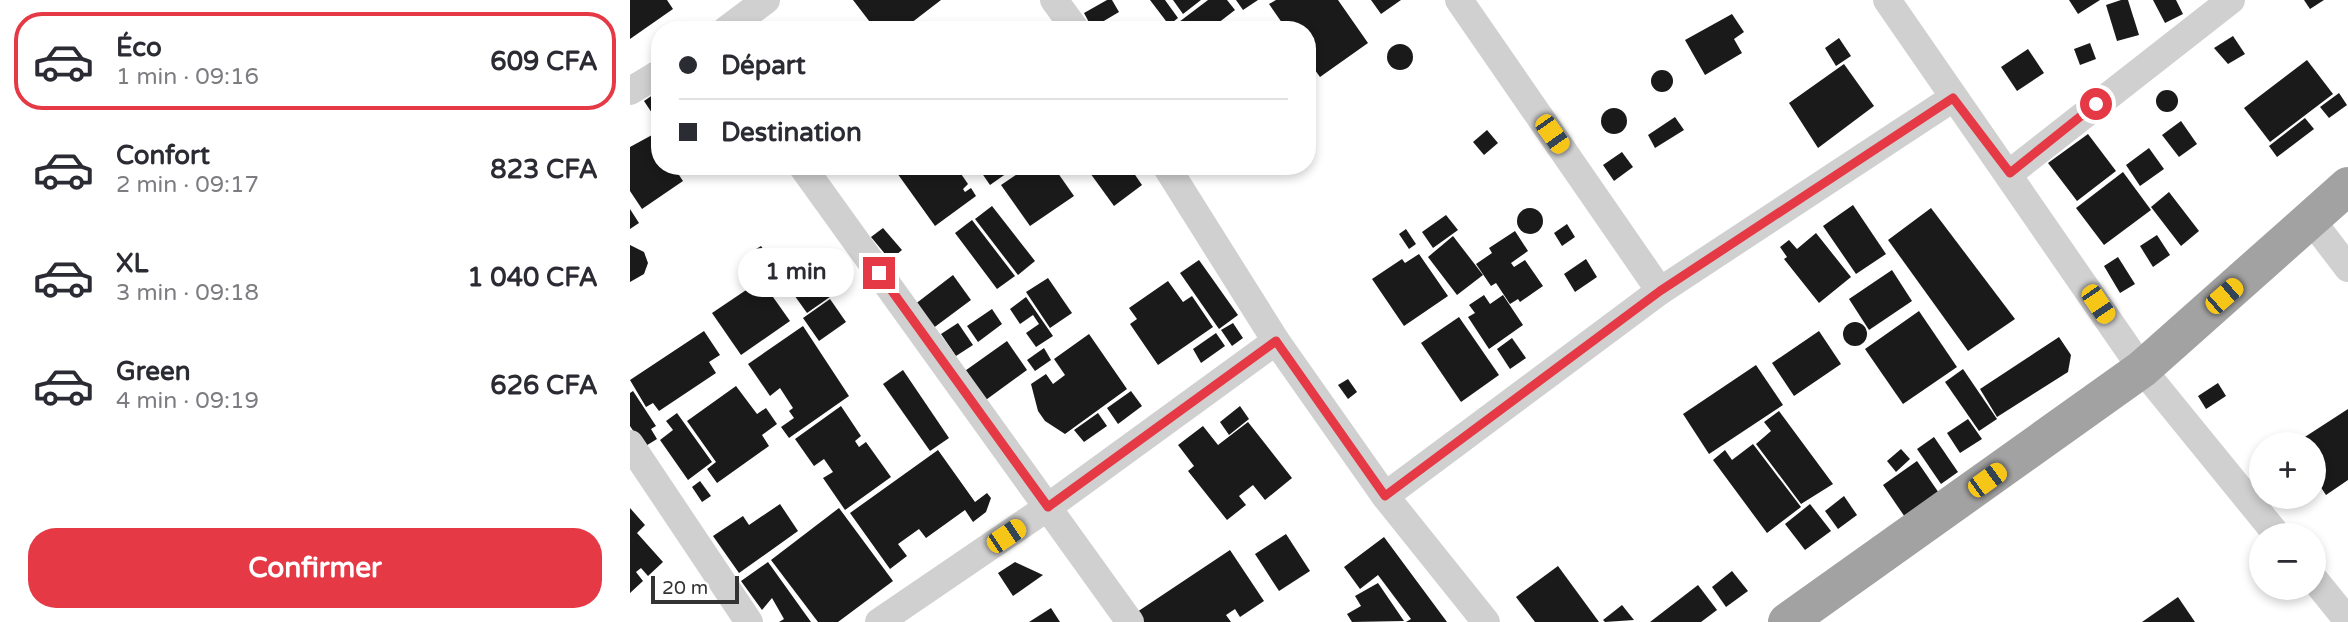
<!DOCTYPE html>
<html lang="fr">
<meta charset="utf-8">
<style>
body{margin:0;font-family:"Varela Round",sans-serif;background:#f2f2f3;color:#2b2b33;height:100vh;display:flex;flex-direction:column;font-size:26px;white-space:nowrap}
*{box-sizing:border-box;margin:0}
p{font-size:23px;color:#7c7c81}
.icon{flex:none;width:38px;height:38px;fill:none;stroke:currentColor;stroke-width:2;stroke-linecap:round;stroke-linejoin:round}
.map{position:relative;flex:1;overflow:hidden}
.details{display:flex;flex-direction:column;background:#fff;width:630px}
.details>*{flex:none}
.hud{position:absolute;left:21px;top:21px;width:665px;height:154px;border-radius:28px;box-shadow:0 4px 10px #0003;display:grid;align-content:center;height:154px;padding:0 28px;background:#fff}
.controls{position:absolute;left:1619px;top:432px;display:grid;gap:14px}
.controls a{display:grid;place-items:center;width:77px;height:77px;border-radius:50%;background:#fff;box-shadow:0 4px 10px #0003;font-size:35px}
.scale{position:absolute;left:21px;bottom:18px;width:88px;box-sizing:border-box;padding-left:7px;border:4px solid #333;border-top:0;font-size:19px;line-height:24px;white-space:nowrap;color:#333;-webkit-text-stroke:5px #fff;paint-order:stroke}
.end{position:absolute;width:32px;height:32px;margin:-16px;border:9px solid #e63946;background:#fff;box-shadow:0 0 0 4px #fff}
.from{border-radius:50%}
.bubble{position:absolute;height:49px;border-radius:24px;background:#fff;box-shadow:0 4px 10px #0003;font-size:23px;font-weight:800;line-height:49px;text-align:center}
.car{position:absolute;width:21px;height:42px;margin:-21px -10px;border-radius:9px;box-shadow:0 0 5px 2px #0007;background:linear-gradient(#f5c518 24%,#345 0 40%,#f5c518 0 76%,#345 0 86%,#f5c518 0)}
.hud b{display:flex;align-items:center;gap:24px;height:66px;font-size:26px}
.hud b+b{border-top:2px solid #e1e1e2}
.hud i{width:18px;height:18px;background:#2b2b33}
ul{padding:12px 0 0;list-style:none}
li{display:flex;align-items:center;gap:21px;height:98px;margin:0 14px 10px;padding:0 14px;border:4px solid transparent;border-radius:28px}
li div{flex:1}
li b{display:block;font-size:26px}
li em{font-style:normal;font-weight:800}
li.current{border-color:#e63946}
li>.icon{width:63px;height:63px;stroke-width:1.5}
.cta{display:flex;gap:14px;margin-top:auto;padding:14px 28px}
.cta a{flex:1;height:80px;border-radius:28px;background:#e63946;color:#fff;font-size:28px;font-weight:800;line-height:80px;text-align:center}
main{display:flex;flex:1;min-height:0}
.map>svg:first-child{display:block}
</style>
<main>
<section class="details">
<ul>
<li class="current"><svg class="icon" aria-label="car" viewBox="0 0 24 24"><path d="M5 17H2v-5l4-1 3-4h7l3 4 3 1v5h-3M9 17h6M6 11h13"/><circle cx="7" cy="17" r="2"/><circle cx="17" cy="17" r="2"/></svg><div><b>Éco</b><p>1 min · 09:16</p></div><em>609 CFA</em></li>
<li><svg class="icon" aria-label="car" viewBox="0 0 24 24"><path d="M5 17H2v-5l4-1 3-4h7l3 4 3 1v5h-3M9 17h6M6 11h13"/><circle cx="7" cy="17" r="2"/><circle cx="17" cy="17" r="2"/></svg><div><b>Confort</b><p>2 min · 09:17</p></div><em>823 CFA</em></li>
<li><svg class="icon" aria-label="car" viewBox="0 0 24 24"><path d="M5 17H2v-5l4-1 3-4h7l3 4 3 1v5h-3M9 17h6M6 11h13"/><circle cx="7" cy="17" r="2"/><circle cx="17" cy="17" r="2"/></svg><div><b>XL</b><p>3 min · 09:18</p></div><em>1 040 CFA</em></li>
<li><svg class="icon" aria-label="car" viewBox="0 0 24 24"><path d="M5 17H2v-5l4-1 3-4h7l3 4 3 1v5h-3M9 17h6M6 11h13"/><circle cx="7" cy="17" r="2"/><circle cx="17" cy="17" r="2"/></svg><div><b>Green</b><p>4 min · 09:19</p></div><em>626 CFA</em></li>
</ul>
<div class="cta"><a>Confirmer</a></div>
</section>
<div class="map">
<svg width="1718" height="622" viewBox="0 0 1718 622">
<rect width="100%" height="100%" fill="#fff"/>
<!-- building -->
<g fill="#1a1a1a">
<path d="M0,0H37L43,9L0,39Z"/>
<path d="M223,0H311L272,30H246Z"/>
<path d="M477,0H482L489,12L462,28L454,13Z"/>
<path d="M520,0H535L548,18L539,25Z"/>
<path d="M543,0H571L553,14Z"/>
<path d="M578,0H597L605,10L579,30H548L545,25Z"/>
<path d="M606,0H628L613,10Z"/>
<path d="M646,0H708L738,43L690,77L677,59V30H657L639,4Z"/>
<path d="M741,0H771L751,14Z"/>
<path d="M1439,0H1470L1448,14Z"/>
<path d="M1491,0H1498L1509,35L1487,41L1476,5Z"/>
<path d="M1523,0H1546L1553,14L1535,23Z"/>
<path d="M1674,0H1694L1680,9Z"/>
<path d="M1102,14L1114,32L1104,39L1112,53L1075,75L1055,40Z"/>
<path d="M1603,36L1615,54L1598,64L1584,48Z"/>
<path d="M1209,38L1221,56L1206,66L1195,48Z"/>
<path d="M1460,43L1466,59L1450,65L1444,49Z"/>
<circle cx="770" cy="57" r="13"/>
<path d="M1398,49L1414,73L1387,91L1371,67Z"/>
<path d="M1677,60L1703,94L1640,142L1614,108Z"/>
<path d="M1214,64L1244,106L1188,148L1159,103Z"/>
<circle cx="1032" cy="81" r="11"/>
<circle cx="1537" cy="101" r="11"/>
<path d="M30,90V112L24,116L14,101Z"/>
<path d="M1709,93L1717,105L1699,118L1690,107Z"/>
<circle cx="984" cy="121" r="13"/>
<path d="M1045,117L1054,130L1025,148L1018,135Z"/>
<path d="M1675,118L1684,129L1647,157L1639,146Z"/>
<path d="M1551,121L1567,144L1549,157L1532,135Z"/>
<path d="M857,130L868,143L854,155L843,142Z"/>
<path d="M1458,134L1486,171L1447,201L1418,163Z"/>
<path d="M22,135L30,146V166H43L53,181L12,209L0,191V147Z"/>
<path d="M1519,148L1534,169L1510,186L1496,165Z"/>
<path d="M992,152L1003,167L984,181L973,165Z"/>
<path d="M262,166H319L323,171L327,168L338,184L333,189L335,192L341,188L346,196L305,226Z"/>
<path d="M347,166H387L360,185Z"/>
<path d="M399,166H423L444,196L400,226L371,185Z"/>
<path d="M455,166H499L512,185L484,206Z"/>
<path d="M1493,172L1521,210L1474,245L1446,208Z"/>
<path d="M1539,192L1569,231L1551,246L1521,207Z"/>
<path d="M1223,205L1256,254L1226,274L1193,226Z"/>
<path d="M362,206L405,261L388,275L345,219Z"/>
<path d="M1301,208L1385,319L1338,351L1258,240Z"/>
<circle cx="900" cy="221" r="13"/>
<path d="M0,209L9,223L0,229Z"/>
<path d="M816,215L828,230L803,248L792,232Z"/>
<path d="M342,220L385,276L367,289L325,233Z"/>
<path d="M937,224L945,237L932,246L924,233Z"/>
<path d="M253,228L272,250L260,260L241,237Z"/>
<path d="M776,229L786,244L779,249L769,234Z"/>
<path d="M885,231L898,251L881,263L884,267L895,260L913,286L890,302L888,299L880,304L866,283L861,286L846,264L862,253L859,248Z"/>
<path d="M1186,233L1221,277L1189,303L1154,259L1157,257L1150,247L1159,240L1167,249Z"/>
<path d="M1527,235L1540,255L1523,267L1510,246Z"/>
<path d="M823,236L853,275L827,295L798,257Z"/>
<path d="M0,245L14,252L18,263L14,274L0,282Z"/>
<path d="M131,246L141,260L127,269L118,254Z"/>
<path d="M789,254L818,296L774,326L742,279L772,259L775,263Z"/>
<path d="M1488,257L1505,284L1490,293L1474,266Z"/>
<path d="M956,259L967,277L945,292L934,274Z"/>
<path d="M569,260L608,315L589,329L550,273Z"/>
<path d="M187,263L207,292L177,313L157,285Z"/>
<path d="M1262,270L1282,301L1239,330L1219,299Z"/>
<path d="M323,275L341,300L302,329L284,305Z"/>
<path d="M418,278L442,313L420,328L396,292Z"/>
<path d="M131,280L160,321L111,355L82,313Z"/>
<path d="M538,281L553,302L562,296L583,327L528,365L500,324L507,319L499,308Z"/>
<path d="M854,295L860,304L873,295L893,325L859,349L838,317L845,313L839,305Z"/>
<path d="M396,297L423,336L406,347L396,333L409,324L403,315L390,324L380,309Z"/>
<path d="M200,299L216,322L189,341L173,318Z"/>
<path d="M362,309L372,324L348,342L337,326Z"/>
<path d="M1289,311L1327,367L1273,404L1235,349Z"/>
<path d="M829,317L869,375L831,402L791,343Z"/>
<circle cx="1225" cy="334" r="12"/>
<path d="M328,323L343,345L326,356L311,334Z"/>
<path d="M603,323L613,338L602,346L591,330Z"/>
<path d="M173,326L219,396L159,438L151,427L164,418L159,411L163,408L150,388L140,396L118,364Z"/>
<path d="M74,331L90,355L79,362L86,373L29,411L23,403L16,407L0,380Z"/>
<path d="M1189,331L1211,364L1164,396L1142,363Z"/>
<path d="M586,333L595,346L571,363L563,349Z"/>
<path d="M459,334L497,389L435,434L415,421L408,411L401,384L416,374L423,384L435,375L424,359Z"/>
<path d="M1429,337L1441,355L1438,372L1367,417L1350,389Z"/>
<path d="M882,338L896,358L880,369L867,349Z"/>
<path d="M377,341L397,370L353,402L332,373Z"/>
<path d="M414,348L421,360L405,371L397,360Z"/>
<path d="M1126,365L1153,405L1079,454L1053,414Z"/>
<path d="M1333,369L1367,419L1349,431L1315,382Z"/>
<path d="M273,370L319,438L300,451L253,384Z"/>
<path d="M718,379L727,392L718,399L708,385Z"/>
<path d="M1588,383L1596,396L1576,409L1568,396Z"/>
<path d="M106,386L127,414L136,408L147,424L132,435L139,446L87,483L77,469L86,462L57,421Z"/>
<path d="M3,391L26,426L21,429L27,439L14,447L0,426V393Z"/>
<path d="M501,391L512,406L488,424L477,408Z"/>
<path d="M211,406L231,436L225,441L229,447L236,442L261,477L215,510L193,478L203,472L194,459L184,466L165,439Z"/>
<path d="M610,406L619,419L599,435L590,422Z"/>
<path d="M1718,409V480L1696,495L1684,477V444H1664Z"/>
<path d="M1149,411L1203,484L1171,504L1126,444L1141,431L1134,422Z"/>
<path d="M47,413L82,462L58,480L30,440L43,430L36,421Z"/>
<path d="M468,413L477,426L454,442L444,430Z"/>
<path d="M1338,419L1352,439L1330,453L1317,433Z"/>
<path d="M618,422L662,478L635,500L623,485L609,496L616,505L597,520L558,471L564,466L548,445L573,426L588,445Z"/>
<path d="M1304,437L1328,472L1311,484L1287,449Z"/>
<path d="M1123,444L1171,507L1137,533L1083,460L1095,450L1102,460Z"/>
<path d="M1271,449L1280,459L1266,472L1257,461Z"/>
<path d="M308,450L345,502L357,493L361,498L356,512L343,522L335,510L296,538L289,529L268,544L277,556L260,569L220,513Z"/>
<path d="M1287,461L1311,496L1277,520L1253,485Z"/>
<path d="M70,481L81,496L72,502L62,487Z"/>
<path d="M1214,496L1227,515L1208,529L1195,511Z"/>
<path d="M150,504L168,531L109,573L83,536L113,516L119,525Z"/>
<path d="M1180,504L1201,531L1175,550L1155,524Z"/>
<path d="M0,508L15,525L7,533L33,562L18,576L11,568L6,572L13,581L0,593Z"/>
<path d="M209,508L263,581L208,622H188L141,560Z"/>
<path d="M656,534L680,571L649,591L625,554Z"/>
<path d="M754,537L817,622H776L781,619L748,575L730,589L714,567Z"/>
<path d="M600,550L634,601L610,617L605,609L596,615L601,622H514L507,612Z"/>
<path d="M138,562L181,622H149L154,619L142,598L132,610L111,581Z"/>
<path d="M385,562L413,575L383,596L368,573Z"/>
<path d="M928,566L969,622H905L886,597Z"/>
<path d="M1102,571L1118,591L1096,607L1082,587Z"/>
<path d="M748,583L774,621L722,622L717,614L731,606L725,596Z"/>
<path d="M1068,585L1087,610L1071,622H1020Z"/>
<path d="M1548,597L1565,622H1512Z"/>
<path d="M992,605L1004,620L975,622L973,620Z"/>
<path d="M421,608L430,622H399Z"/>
</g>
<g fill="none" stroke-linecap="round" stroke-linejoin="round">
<!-- minor -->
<g stroke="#d0d0d0" stroke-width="28">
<path d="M424,0L446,30"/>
<path d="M829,0L1030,291"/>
<path d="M1257,0L1512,369L1648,536"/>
<path d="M96,30L136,0"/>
<path d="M0,91L30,73"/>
<path d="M172,166L500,622"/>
<path d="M536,166L646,341L755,496L856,622"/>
<path d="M1380,173L1601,0"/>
<path d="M1682,221L1718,268"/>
<path d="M0,444L119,622"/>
<path d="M755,496L1030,291L1323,98"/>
<path d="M1684,579L1718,621"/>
<path d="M249,622L418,507L646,341"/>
</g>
<!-- trunk -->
<path stroke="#a2a2a2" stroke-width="38" d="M1157,622L1512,369L1718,186"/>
</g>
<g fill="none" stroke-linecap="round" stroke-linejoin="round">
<!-- route -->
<path stroke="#e63946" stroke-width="9" d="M249,273L418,507L646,341L755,496L1030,291L1323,98L1380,173L1466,104"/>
</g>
</svg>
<div class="controls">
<a>+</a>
<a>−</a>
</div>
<div class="scale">20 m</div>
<i class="end from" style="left:1466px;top:104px"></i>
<i class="end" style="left:249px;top:273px"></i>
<div class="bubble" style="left:108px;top:248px;width:116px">1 min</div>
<i class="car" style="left:922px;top:134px;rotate:145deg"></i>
<i class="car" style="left:1594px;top:296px;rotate:49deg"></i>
<i class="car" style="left:1468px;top:304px;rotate:146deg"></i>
<i class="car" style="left:1357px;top:480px;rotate:54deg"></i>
<i class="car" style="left:376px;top:536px;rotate:56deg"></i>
<div class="hud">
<b><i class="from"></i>Départ</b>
<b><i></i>Destination</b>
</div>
</div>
</main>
